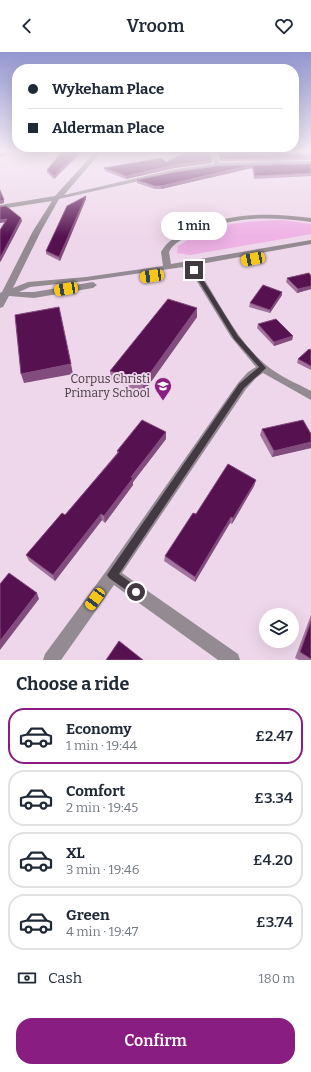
<!DOCTYPE html>
<meta charset="utf-8">
<style>
body{margin:0;font-family:Bitter,serif;background:#f2f2f3;color:#1f2937;height:100vh;display:flex;flex-direction:column;font-size:15px;white-space:nowrap}
*{box-sizing:border-box;margin:0}
p{font-size:13px;color:#747a83}
.icon{flex:none;width:22px;height:22px;fill:none;stroke:currentColor;stroke-width:2;stroke-linecap:round;stroke-linejoin:round}
.map{position:relative;height:608px;overflow:hidden}
.sheet{display:flex;flex-direction:column;background:#fff;flex:1}
.sheet>*{flex:none}
.guide{position:absolute;left:12px;top:12px;width:287px;height:88px;border-radius:16px;box-shadow:0 4px 16px #0002;display:grid;align-content:center;height:88px;padding:0 16px;background:#fff}
.fabs{position:absolute;left:259px;top:556px;display:grid;gap:8px}
.fabs a{display:grid;place-items:center;width:40px;height:40px;border-radius:50%;background:#fff;box-shadow:0 4px 16px #0002;font-size:20px}
.end{position:absolute;width:18px;height:18px;margin:-9px;border:5px solid #433941;background:#fff;box-shadow:0 0 0 2px #fff}
.from{border-radius:50%}
.bubble{position:absolute;height:28px;border-radius:14px;background:#fff;box-shadow:0 4px 16px #0002;font-size:13px;font-weight:600;line-height:28px;text-align:center}
.car{position:absolute;width:12px;height:24px;margin:-12px -6px;border-radius:5px;box-shadow:0 0 3px 1px #0007;background:linear-gradient(#f5c518 24%,#345 0 40%,#f5c518 0 76%,#345 0 86%,#f5c518 0)}
.guide b{display:flex;align-items:center;gap:14px;height:38px;font-size:15px}
.guide b+b{border-top:1px solid #e0e1e3}
.guide i{width:10px;height:10px;background:#1f2937}
ul{padding:0;list-style:none}
li{display:flex;align-items:center;gap:12px;height:56px;margin:0 8px 6px;padding:0 8px;border:2px solid #e0e1e3;border-radius:16px}
li div{flex:1}
li b{display:block;font-size:15px}
li em{font-style:normal;font-weight:600}
li.active{border-color:#8a1d82}
li>.icon{width:36px;height:36px;stroke-width:1.5}
h2{padding:0 16px;font-size:18px;line-height:48px}
.pay{display:flex;align-items:center;gap:10px;height:44px;padding:0 16px;font-size:15px}
.pay p{margin-inline-start:auto}
.cta{display:flex;gap:8px;margin-top:auto;padding:8px 16px}
.cta a{flex:1;height:46px;border-radius:16px;background:#8a1d82;color:#fff;font-size:16px;font-weight:600;line-height:46px;text-align:center}
header{display:flex;justify-content:space-between;align-items:center;height:52px;padding:0 16px;background:#fff;font-size:18px;font-weight:600}
.map>svg:first-child{display:block}
</style>
<header><svg class="icon" aria-label="back" viewBox="0 0 24 24"><path d="M15 5l-7 7 7 7"/></svg>Vroom<svg class="icon" aria-label="heart" viewBox="0 0 24 24"><path d="M12 20l-8-8c-3-5 5-10 8-4 3-6 11-1 8 4z"/></svg></header>
<div class="map">
<svg width="311" height="608" viewBox="0 0 311 608">
<rect width="100%" height="100%" fill="#eed7ea"/>
<!-- green -->
<path fill="#efb3e6" d="M282,168L311,172V182L190,203L177,201L178,194C187,189 196,182 205,179C229,170 256,169 282,168Z"/>
<g fill="none" stroke-linecap="round" stroke-linejoin="round">
<!-- minor -->
<g fill="#948a92" fill-rule="evenodd">
<path d="M95,100H101L64,143L175,117L214,112L210,100H216L219,111L311,109V113L217,115L175,121L59,147L41,179L13,236L28,230L86,225L163,214L161,200C167,189 177,184 187,179C227,161 268,160 311,166V170C270,164 231,164 193,182C184,186 173,191 169,200L171,212L311,188V192L190,214L86,229L30,235L19,240H34L93,230L97,233L93,236L34,246L9,244L3,255L0,256V241L2,240L33,179L52,149L0,157V153L55,144Z"/>
<path d="M191,216H197C219,249 235,287 266,313C279,324 296,331 311,339V348L263,321L256,326L246,337L122,521L238,602L240,608H218L114,533L61,608H43L45,602L107,518L238,331L248,320L256,315L231,285L190,218Z"/>
</g>
</g>
<!-- wall -->
<g fill="#a2749d">
<path d="M62,100H82L54,127L47,121V118Z"/>
<path d="M217,100H311V108L220,109Z"/>
<path d="M212,108V111L175,116L126,127L105,119L104,116L166,110Z"/>
<path d="M311,112V124L254,127L252,116L161,137H155L137,131V128L217,114Z"/>
<path d="M86,144V147L60,209L46,202V199Z"/>
<path d="M311,224V237L297,241L286,230L287,226Z"/>
<path d="M282,243L270,261L249,255L250,251Z"/>
<path d="M197,256V265L143,341L111,328L110,319Z"/>
<path d="M258,272L293,284L292,288L274,294L257,276Z"/>
<path d="M311,298V318L297,311L298,307Z"/>
<path d="M262,377L311,382V396L272,405L260,383Z"/>
<path d="M166,387L133,430V433L105,471L102,468L55,529L29,509L26,503L65,463L117,401V399Z"/>
<path d="M256,428L254,434L232,472L230,471L195,530L164,509L165,504L196,462Z"/>
<path d="M311,563V608H299L295,606Z"/>
</g>
<!-- shaded-wall -->
<g fill="#834c7e">
<path d="M8,100H21L0,105V102Z"/>
<path d="M79,100H82L54,127V124Z"/>
<path d="M212,108V111L175,116L126,127V124L175,113Z"/>
<path d="M252,113V116L161,137V134Z"/>
<path d="M86,144V147L60,209L59,205Z"/>
<path d="M4,148V151L0,152V149Z"/>
<path d="M21,166L22,169L1,209L0,210V206Z"/>
<path d="M7,167V170L0,171V168Z"/>
<path d="M311,234V237L297,241L298,237Z"/>
<path d="M282,240V243L270,261V258Z"/>
<path d="M197,256V265L143,341V331Z"/>
<path d="M293,284L292,288L274,294V290Z"/>
<path d="M71,312L73,322L24,331L21,322Z"/>
<path d="M166,380V387L133,430V433L105,471L104,464L131,425Z"/>
<path d="M311,390V396L272,405L274,399Z"/>
<path d="M256,428L254,434L232,472L233,466Z"/>
<path d="M101,462L102,468L55,529L53,523Z"/>
<path d="M231,465L230,471L195,530V525Z"/>
<path d="M37,541L39,547L0,598V589Z"/>
</g>
<!-- building -->
<g fill="#551150" stroke="#834c7e">
<path d="M0,100H8L0,102Z"/>
<path d="M62,100H79L54,124L47,118Z"/>
<path d="M184,100H210L212,108L175,113L126,124L104,116L162,106L166,110L183,102Z"/>
<path d="M218,100H311V105L220,107Z"/>
<path d="M311,112V121L255,124L252,113L161,134H155L137,128L175,120L217,114Z"/>
<path d="M0,138L4,148L0,149Z"/>
<path d="M86,144L59,205L46,199L67,154Z"/>
<path d="M6,154L21,166L0,206V178L7,167L0,168V155Z"/>
<path d="M309,221L311,224V234L298,237L287,226Z"/>
<path d="M263,233L282,240L270,258L250,251Z"/>
<path d="M168,247L197,256L143,331L110,319Z"/>
<path d="M59,255L71,312L21,322L15,263Z"/>
<path d="M276,267L293,284L274,290L258,272Z"/>
<path d="M309,297L311,298V314L298,307Z"/>
<path d="M142,368L166,380L131,425L133,426L104,464L101,462L53,523L26,503L62,461L65,463L119,400L117,399Z"/>
<path d="M303,368L311,382V390L274,399L262,377Z"/>
<path d="M228,412L256,428L233,466L231,465L195,525L165,504L193,461L196,462Z"/>
<path d="M9,521L37,541L0,589V532Z"/>
<path d="M311,569V607L300,600Z"/>
<path d="M119,589L143,608H106Z"/>
</g>
<!-- sky -->
<linearGradient id="sky" x2="0" y2="1"><stop stop-color="#9397d0"/><stop offset="0.54" stop-color="#f7edf6"/><stop offset="1" stop-color="#f7edf6" stop-opacity="0"/></linearGradient>
<rect width="311" height="185" fill="url(#sky)"/>
<!-- route -->
<path fill="#433941" d="M194,216L197,218L238,284L266,316L244,336L119,522L140,537L141,540L140,543L136,545L109,526L107,523L109,520L239,332L259,315L234,287L192,218Z"/>
<!-- icons -->
<defs>
<symbol id="school-pin" viewBox="-11 -11 22 30"><path d="M0 17L-7.5 6A9.5 9.5 0 1 1 7.5 6Z" fill="#8a1d82" stroke="#eed7ea"/><path d="M0-5L7-2L0 1L-7-2ZM-4 1L0 2.5L4 1V4Q0 6-4 4Z" fill="#fff"/></symbol>
</defs>
<g fill-rule="evenodd">
<use href="#school-pin" x="153" y="324" width="20" height="27"/>
</g>
<g text-anchor="middle" dominant-baseline="central" stroke-width="4" stroke-linejoin="round" paint-order="stroke">
<!-- poi labels -->
<g font-size="12" fill="#433941" stroke="#eed7ea" text-anchor="end">
<text x="150" y="327">Corpus Christi<tspan x="150" dy="14">Primary School</tspan></text>
</g>
</g>
</svg>
<div class="fabs">
<a><svg class="icon" aria-label="layers" viewBox="0 0 24 24"><path d="M12 4l9 5-9 5-9-5zM3 14l9 5 9-5"/></svg></a>
</div>
<i class="end from" style="left:136px;top:540px"></i>
<i class="end" style="left:194px;top:218px"></i>
<div class="bubble" style="left:161px;top:160px;width:66px">1 min</div>
<i class="car" style="left:253px;top:207px;rotate:259deg"></i>
<i class="car" style="left:152px;top:224px;rotate:262deg"></i>
<i class="car" style="left:66px;top:237px;rotate:260deg"></i>
<i class="car" style="left:95px;top:547px;rotate:216deg"></i>
<div class="guide">
<b><i class="from"></i>Wykeham Place</b>
<b><i></i>Alderman Place</b>
</div>
</div>
<section class="sheet">
<h2>Choose a ride</h2>
<ul>
<li class="active"><svg class="icon" aria-label="car" viewBox="0 0 24 24"><path d="M5 17H2v-5l4-1 3-4h7l3 4 3 1v5h-3M9 17h6M6 11h13"/><circle cx="7" cy="17" r="2"/><circle cx="17" cy="17" r="2"/></svg><div><b>Economy</b><p>1 min · 19:44</p></div><em>£2.47</em></li>
<li><svg class="icon" aria-label="car" viewBox="0 0 24 24"><path d="M5 17H2v-5l4-1 3-4h7l3 4 3 1v5h-3M9 17h6M6 11h13"/><circle cx="7" cy="17" r="2"/><circle cx="17" cy="17" r="2"/></svg><div><b>Comfort</b><p>2 min · 19:45</p></div><em>£3.34</em></li>
<li><svg class="icon" aria-label="car" viewBox="0 0 24 24"><path d="M5 17H2v-5l4-1 3-4h7l3 4 3 1v5h-3M9 17h6M6 11h13"/><circle cx="7" cy="17" r="2"/><circle cx="17" cy="17" r="2"/></svg><div><b>XL</b><p>3 min · 19:46</p></div><em>£4.20</em></li>
<li><svg class="icon" aria-label="car" viewBox="0 0 24 24"><path d="M5 17H2v-5l4-1 3-4h7l3 4 3 1v5h-3M9 17h6M6 11h13"/><circle cx="7" cy="17" r="2"/><circle cx="17" cy="17" r="2"/></svg><div><b>Green</b><p>4 min · 19:47</p></div><em>£3.74</em></li>
</ul>
<div class="pay"><svg class="icon" aria-label="cash" viewBox="0 0 24 24"><path d="M3 7h18v10H3z"/><circle cx="12" cy="12" r="2"/></svg>Cash<p>180 m</p></div>
<div class="cta"><a>Confirm</a></div>
</section>
